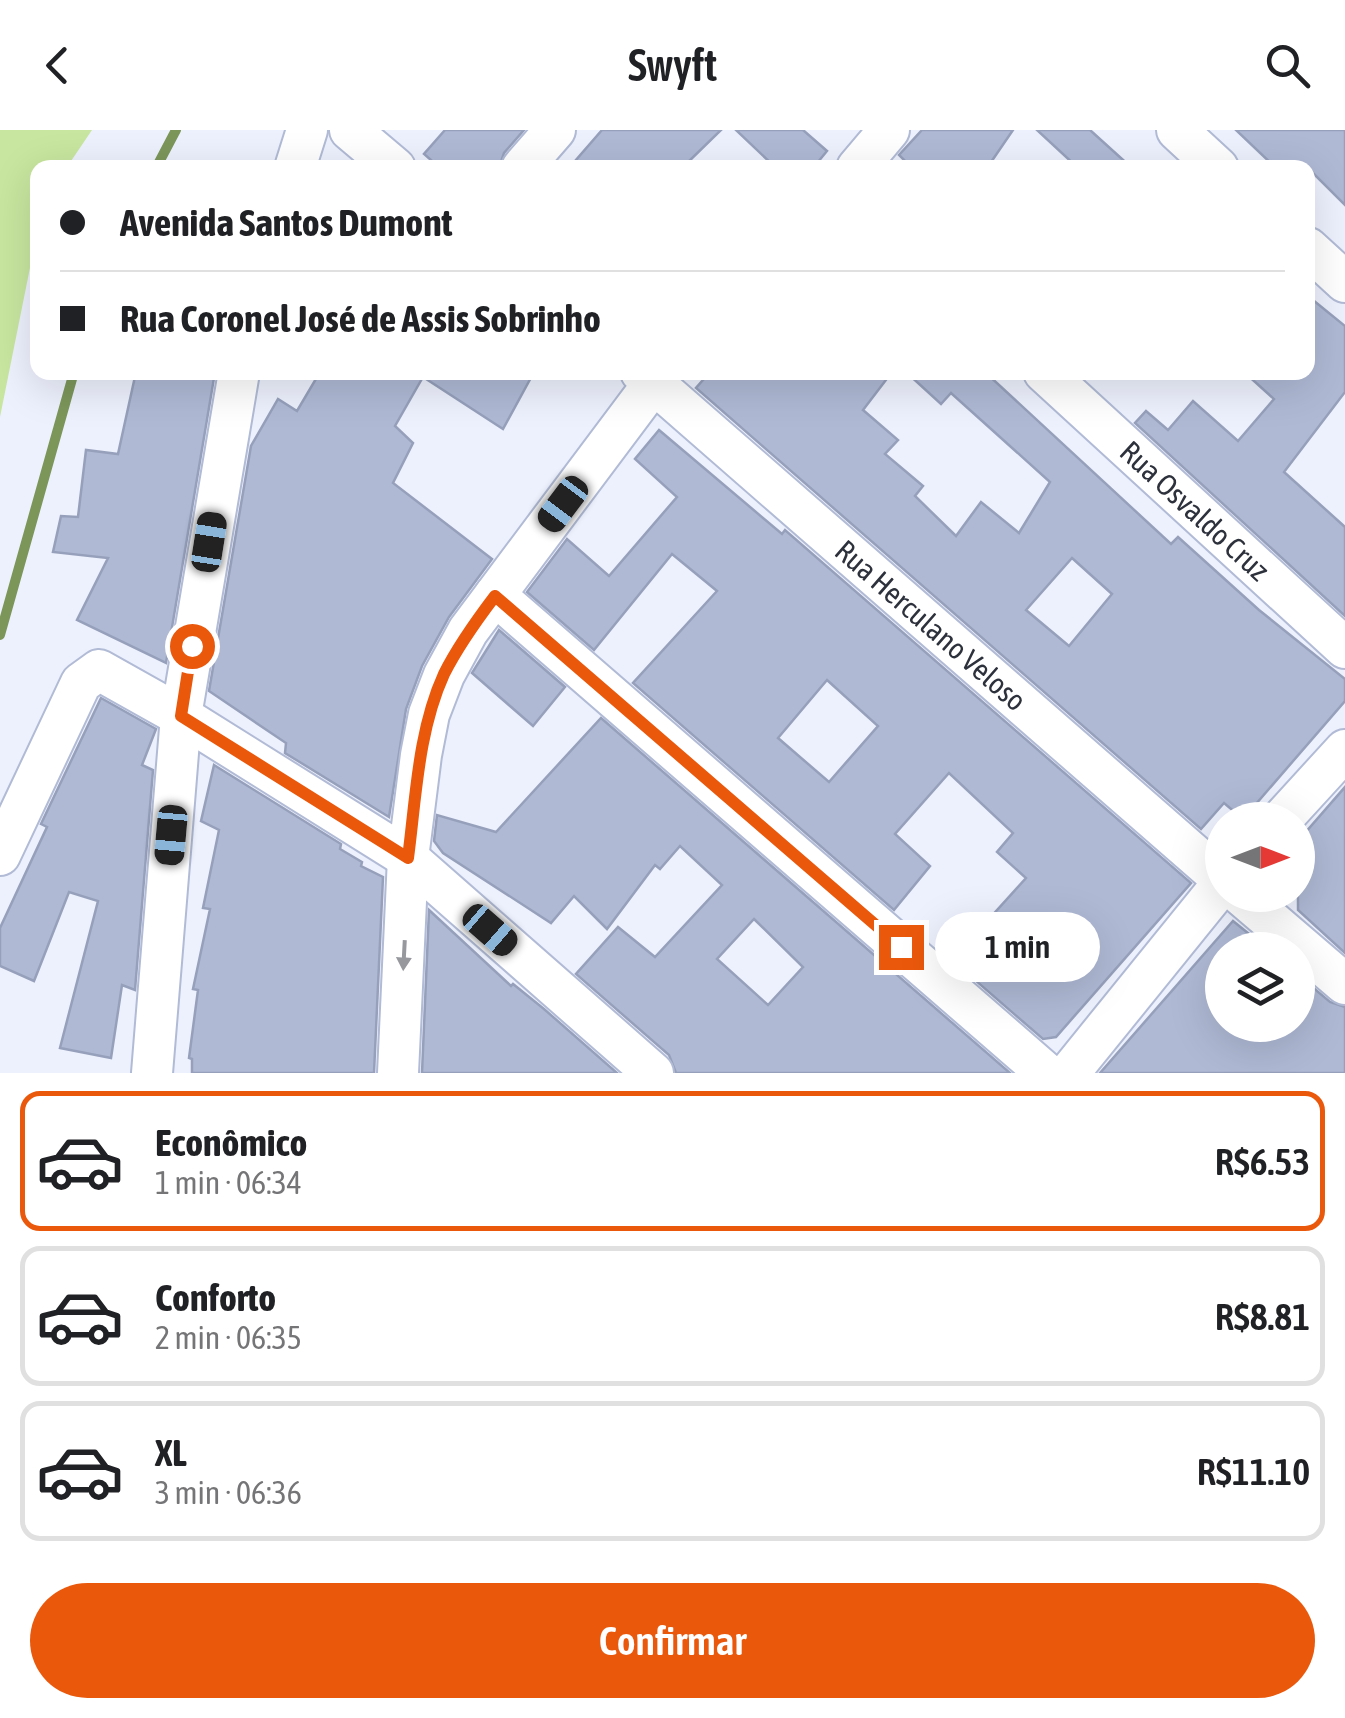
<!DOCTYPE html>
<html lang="pt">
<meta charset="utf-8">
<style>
body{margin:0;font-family:"Asap Condensed",sans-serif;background:#f6f6f6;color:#202124;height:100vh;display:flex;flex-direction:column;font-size:38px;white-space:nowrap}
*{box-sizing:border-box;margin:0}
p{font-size:32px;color:#757577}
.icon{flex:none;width:55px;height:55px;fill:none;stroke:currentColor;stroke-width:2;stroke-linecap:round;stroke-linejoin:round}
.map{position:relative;height:943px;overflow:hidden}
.side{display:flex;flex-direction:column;background:#fff;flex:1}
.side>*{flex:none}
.guide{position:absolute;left:30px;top:30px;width:1285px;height:220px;border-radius:20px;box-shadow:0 10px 40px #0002;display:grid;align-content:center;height:220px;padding:0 30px;background:#fff}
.needle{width:65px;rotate:90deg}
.controls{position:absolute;left:1205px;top:672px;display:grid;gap:20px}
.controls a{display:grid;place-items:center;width:110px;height:110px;border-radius:50%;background:#fff;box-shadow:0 10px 40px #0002;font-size:50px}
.end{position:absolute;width:45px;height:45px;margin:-22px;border:12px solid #ea580c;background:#fff;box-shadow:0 0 0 5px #fff}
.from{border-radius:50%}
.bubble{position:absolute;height:70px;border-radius:35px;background:#fff;box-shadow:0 10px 40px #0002;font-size:32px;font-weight:600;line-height:70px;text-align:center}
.car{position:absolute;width:30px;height:60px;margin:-30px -15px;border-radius:12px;box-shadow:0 0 8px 2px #0007;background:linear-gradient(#222 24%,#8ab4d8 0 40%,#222 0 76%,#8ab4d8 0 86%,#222 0)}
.guide b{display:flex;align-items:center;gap:35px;height:95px;font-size:38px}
.guide b+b{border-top:2px solid #e0e0e0}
.guide i{width:25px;height:25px;background:#202124}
ul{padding:18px 0 0;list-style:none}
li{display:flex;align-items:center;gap:30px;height:140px;margin:0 20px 15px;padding:0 10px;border:5px solid #e0e0e0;border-radius:20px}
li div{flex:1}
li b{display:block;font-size:38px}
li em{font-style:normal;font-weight:600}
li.active{border-color:#ea580c}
li>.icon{width:90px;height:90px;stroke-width:1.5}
.action{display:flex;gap:20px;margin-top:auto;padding:20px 30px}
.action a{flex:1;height:115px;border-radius:60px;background:#ea580c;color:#fff;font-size:40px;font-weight:600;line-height:115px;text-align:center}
header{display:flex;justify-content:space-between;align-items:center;height:130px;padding:0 30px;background:#fff;font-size:45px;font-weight:600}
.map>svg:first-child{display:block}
</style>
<header><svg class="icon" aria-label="back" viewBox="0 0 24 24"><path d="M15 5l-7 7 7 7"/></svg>Swyft<svg class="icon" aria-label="search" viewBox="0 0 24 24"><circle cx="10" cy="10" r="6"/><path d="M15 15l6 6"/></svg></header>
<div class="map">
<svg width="1345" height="943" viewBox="0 0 1345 943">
<rect width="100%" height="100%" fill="#edf1fd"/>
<!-- green -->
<path fill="#c8e69f" d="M0,0H92L67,37L38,38L37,103L0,287Z"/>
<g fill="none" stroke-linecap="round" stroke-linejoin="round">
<!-- stream -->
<g stroke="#7c965a" stroke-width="10">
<path d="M156,38L176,0"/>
<path d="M0,505L74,242"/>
</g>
</g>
<!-- building -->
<g fill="#afb9d4" stroke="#96a0bb" stroke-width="2.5" fill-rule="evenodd">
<path d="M445,0H524L504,23L499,38H440L424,24Z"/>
<path d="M602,0H721L682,38H569Z"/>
<path d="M736,0H803L827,21L813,38H776Z"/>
<path d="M922,0H1013L987,38H912L899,25Z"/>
<path d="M1037,0H1090L1132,38H1078Z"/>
<path d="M1236,0H1345V75L1308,38H1276Z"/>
<path d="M1308,166L1345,196V262L1284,342L1345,397V486L1135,293L1146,281L1168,300L1193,271L1238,311L1274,269L1244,242H1308Z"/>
<path d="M136,242H215L166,533L77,490L108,428L53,422L61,386L78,387L86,320L118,324Z"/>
<path d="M320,242H534L503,299L423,247L395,296L413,313L393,353L492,429L449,487L422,536L406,579L389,687L285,623L286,613L209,561L251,316L278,269L297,281Z"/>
<path d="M710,242H892L863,280L898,310L885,324L923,356L915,366L956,406L981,372L1019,403L1050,352L951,263L941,274L906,242H985L1171,414L1178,407L1259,480L1345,549V571L1243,689L1224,673L1201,699L696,258ZM1072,428L1112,464L1069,516L1026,480Z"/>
<path d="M659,300L782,404L785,400L1191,753L1056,907L1043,909L952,830L1026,748L997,722L1013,703L949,643L895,704L930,736L894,780L633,553L717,461L672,424L594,520L527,462L567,409L609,446L677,367L635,329ZM827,550L878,596L829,652L778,608Z"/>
<path d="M499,500L565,557L533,596L472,543Z"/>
<path d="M101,568L156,599L142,635L153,640L135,860L122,855L111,928L60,918L98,771L69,762L34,851L0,836V798L47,697L41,694Z"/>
<path d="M601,588L1010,943H676L669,925L576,844L618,797L655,827L722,755L680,716L660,739L655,735L607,799L574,766L551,793L443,723L434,711L437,685L496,702ZM754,789L803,837L768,875L717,829Z"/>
<path d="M214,635L341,714L340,719L362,732L361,736L383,747L374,943H192V929L189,928L198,860L193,859L210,779L203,778L219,700L201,691Z"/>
<path d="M1345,657V823L1298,780V711Z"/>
<path d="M429,780L511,856L513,854L544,879L617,943H422Z"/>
<path d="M1233,791L1269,820H1222V895H1298V845L1330,872L1345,877V943H1100Z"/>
</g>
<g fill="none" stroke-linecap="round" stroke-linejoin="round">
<defs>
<g id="street">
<path d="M350,0L395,38"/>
<path d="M1177,0L1218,38"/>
<path d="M295,38L307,0"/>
<path d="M522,38L555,0"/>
<path d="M857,38L889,0"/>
<path d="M1308,118L1345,152"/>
<path id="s1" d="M641,242L1222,749"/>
<path id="s2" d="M1044,242L1345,518"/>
<path d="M495,465L1046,943"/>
<path d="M1281,690L1345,620"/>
<path d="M0,725L81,553L99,540L181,586L408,728L653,943"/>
<path d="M1241,765L1345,854"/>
<path d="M152,943L181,586L239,242"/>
<path d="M398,943L408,728L421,625L429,584L444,545L468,501L662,242"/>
<path d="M1069,943L1222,754"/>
</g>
</defs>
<!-- street casing -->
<use href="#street" stroke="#b1bbd6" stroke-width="44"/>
<!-- street -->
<use href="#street" stroke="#fff" stroke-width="40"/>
</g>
<!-- one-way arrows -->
<defs><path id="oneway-solid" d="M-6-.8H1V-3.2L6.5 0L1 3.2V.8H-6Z" transform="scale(2.5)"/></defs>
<use fill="#96989e" href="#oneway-solid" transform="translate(404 825) rotate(93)"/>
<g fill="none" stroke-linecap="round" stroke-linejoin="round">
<!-- route -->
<path stroke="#ea580c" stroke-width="12" d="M192,516L181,586L408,728C416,667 418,601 444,544C458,516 476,491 495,466L901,817"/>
</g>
<g text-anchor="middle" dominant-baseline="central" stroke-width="8" stroke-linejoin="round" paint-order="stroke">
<!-- street labels -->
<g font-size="30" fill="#2d313c" stroke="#edf1fd">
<text stroke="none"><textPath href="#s2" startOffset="205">Rua Osvaldo Cruz</textPath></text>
<text stroke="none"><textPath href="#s1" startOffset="385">Rua Herculano Veloso</textPath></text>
</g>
</g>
</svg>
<div class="controls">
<a><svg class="needle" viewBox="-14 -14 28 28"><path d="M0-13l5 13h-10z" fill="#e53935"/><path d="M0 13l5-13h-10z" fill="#757577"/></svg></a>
<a><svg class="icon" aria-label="layers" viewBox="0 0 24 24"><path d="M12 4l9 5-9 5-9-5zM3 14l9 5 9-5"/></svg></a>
</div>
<i class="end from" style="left:192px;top:516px"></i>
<i class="end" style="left:901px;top:817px"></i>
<div class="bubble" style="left:935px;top:782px;width:165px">1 min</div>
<i class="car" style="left:563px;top:374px;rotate:217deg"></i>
<i class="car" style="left:209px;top:412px;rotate:9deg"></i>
<i class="car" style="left:171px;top:705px;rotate:185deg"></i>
<i class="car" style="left:490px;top:800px;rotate:131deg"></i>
<div class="guide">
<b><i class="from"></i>Avenida Santos Dumont</b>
<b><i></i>Rua Coronel José de Assis Sobrinho</b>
</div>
</div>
<section class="side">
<ul>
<li class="active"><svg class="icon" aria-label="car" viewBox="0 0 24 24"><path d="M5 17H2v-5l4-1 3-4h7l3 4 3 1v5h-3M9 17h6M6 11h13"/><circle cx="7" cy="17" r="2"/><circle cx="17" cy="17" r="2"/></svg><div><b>Econômico</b><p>1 min · 06:34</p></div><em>R$6.53</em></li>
<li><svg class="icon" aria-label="car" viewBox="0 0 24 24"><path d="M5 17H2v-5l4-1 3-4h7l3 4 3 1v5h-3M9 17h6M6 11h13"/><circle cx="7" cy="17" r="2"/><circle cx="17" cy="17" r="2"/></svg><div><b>Conforto</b><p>2 min · 06:35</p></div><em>R$8.81</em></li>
<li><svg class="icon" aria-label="car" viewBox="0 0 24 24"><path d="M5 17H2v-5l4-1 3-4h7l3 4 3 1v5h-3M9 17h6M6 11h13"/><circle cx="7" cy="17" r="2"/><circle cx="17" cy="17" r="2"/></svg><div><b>XL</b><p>3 min · 06:36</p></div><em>R$11.10</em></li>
</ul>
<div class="action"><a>Confirmar</a></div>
</section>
